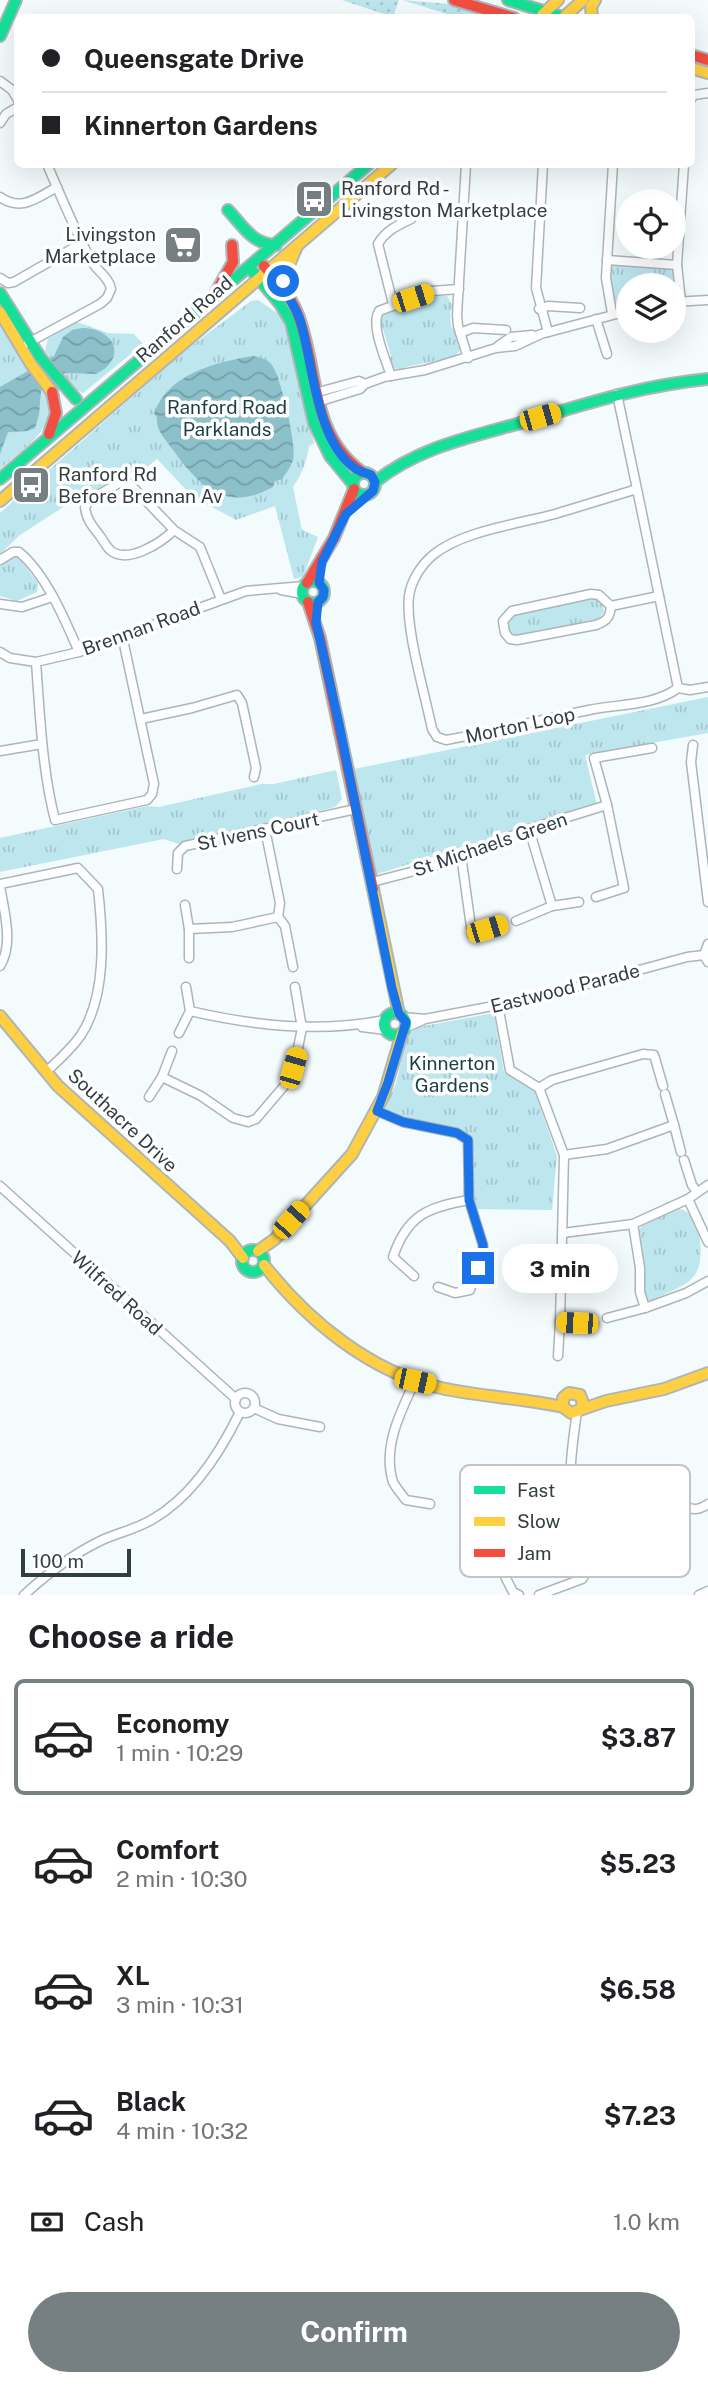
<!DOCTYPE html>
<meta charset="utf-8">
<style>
body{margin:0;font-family:"Public Sans",sans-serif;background:#f2f2f2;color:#202124;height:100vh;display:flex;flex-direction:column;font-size:26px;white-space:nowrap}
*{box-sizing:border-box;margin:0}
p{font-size:23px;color:#757577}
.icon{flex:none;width:38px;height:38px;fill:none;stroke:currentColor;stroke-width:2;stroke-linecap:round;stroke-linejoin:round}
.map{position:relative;height:1595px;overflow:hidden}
.panel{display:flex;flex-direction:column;background:#fff;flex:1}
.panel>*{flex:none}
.guide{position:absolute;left:14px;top:14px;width:681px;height:154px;border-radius:10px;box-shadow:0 7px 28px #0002;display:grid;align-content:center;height:154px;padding:0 28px;background:#fff}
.controls{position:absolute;left:616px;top:189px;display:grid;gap:14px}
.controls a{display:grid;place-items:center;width:70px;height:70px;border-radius:50%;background:#fff;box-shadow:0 7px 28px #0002;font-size:35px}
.scale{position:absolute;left:21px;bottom:18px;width:110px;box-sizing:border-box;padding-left:7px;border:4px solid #323e40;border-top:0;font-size:19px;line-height:24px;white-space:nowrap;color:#323e40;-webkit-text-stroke:5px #fff;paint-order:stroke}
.end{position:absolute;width:32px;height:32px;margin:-16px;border:9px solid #1a73e8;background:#fff;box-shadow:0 0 0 4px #fff}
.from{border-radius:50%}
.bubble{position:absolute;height:49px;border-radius:24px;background:#fff;box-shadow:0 7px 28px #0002;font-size:23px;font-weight:700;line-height:49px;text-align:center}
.car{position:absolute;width:21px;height:42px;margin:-21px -10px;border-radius:9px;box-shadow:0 0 5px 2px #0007;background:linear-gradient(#f5c518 24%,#345 0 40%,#f5c518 0 76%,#345 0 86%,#f5c518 0)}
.guide b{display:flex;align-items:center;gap:24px;height:66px;font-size:26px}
.guide b+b{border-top:2px solid #e0e0e0}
.guide i{width:18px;height:18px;background:#202124}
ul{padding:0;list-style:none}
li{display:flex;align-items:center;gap:21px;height:116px;margin:0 14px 10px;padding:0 14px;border:4px solid transparent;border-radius:10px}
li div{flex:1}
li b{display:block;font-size:26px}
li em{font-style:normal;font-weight:700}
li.current{border-color:#768082}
li>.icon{width:63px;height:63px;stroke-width:1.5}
h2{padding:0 28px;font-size:32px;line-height:84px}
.pay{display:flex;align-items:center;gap:18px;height:77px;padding:0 28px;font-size:26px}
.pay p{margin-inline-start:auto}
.button{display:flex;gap:14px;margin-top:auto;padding:14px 28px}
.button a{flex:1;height:80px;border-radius:42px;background:#768082;color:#fff;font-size:28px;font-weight:700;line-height:80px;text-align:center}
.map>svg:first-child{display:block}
</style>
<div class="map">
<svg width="708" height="1595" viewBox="0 0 708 1595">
<defs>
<pattern id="grass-dots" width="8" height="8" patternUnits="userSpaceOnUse" patternTransform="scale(1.75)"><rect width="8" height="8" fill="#bde6ef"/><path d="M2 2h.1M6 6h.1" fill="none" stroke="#a3c6ce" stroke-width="1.8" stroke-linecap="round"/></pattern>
<pattern id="park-tufts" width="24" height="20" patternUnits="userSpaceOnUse" patternTransform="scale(1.75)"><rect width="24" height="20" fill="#bde6ef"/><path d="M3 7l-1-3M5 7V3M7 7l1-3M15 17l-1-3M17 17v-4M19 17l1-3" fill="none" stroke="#a3c6ce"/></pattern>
<pattern id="water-waves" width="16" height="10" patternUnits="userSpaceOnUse" patternTransform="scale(1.75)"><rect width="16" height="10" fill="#8cc1cb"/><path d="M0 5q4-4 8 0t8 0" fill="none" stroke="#739ea6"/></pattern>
</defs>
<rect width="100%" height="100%" fill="#f4fbfc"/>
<!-- grass -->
<g fill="url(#grass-dots)">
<path d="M342,0H399L393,17Z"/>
<path d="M402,0L450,4L494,17H452L450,15Z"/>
</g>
<!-- park -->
<g fill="url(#park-tufts)">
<path d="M611,265L673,269L676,297H674V285H628V307L617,310L611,290Z"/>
<path d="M440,295L447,296L453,306L450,312L451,327C457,332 461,345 459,352L451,358L405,367L403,370L394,368L389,360L391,356L383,329L379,327L381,313Z"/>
<path d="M258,300L283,317L286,323L314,443L309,446C307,461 302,474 293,487L302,530L318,537L303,577L294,579L275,506L236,520L192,496L157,459L141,472L128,473L87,495L75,504L71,502L20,535L0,554V513L187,349L251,301Z"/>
<path d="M0,315L51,399C53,433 23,448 0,469Z"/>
<path d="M77,322L108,333L134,334L143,344L83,393L77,390L45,351L48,339Z"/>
<path d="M16,554L38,583L37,592L17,601L0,596V564Z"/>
<path d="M592,599C600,599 604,603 604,611L599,619L518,636L509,632L507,622L513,615Z"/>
<path d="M708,697V733L585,755L597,805L374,875L354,769Z"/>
<path d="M336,770L342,799L335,807L179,844L164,839L0,872V838L147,806L159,807L261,784H274Z"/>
<path d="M494,1013L504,1072L535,1092L557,1156L552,1210L475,1209L470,1143L452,1128L383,1112L396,1083L406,1040L409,1034L418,1027Z"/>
<path d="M678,1209C691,1210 694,1221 699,1232C708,1289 680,1283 646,1304L643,1288L639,1230L642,1226Z"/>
</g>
<!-- water -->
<g fill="url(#water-waves)">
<path d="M82,328C114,328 129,358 96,374L65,373L41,391L39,415L35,428L28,431L8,432L0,454V387L54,356L63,337L72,330Z"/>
<path d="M253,356C260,357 267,359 272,365C281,378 297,445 293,460C291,467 286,473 282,479L275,481L273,487C226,513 200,487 173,450C166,440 155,429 157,417L154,414C167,374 216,362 253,356Z"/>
</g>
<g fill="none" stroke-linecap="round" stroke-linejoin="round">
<defs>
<g id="street">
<path d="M0,81L12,90L18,100"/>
<path d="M691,99L694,95L708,93"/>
<path d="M0,123L6,114L18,107"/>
<path d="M466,164L457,315L458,326L468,358"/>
<path d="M543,164L536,288L548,332"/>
<path d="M0,197C21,212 37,198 57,187"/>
<path d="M607,260L677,265"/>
<path d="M0,278L8,283L14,282L82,243"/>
<path d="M681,301L677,265L684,164"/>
<path d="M674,302L708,300"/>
<path d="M393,304L378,244C385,231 398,225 411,219"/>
<path d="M539,309L548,306L580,308"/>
<path d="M612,313L606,278L613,164"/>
<path d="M596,319L607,354"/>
<path d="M460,333L473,328L506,330"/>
<path d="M28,343L100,304L107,298L111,289C109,277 98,272 92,262C75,231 61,197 47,164"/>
<path d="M498,346L511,337L532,335"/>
<path d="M391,376C386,360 370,325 379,311L432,291L459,289"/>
<path d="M311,394L359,381L365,384"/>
<path d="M617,394L637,489C610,497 582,506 555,514C518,524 462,531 433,555C421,565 411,581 409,596C405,628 425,694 432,729L437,737L446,740C494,731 542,720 589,710C618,704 654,706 678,688L637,489"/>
<path d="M314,403L360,389L365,384L384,377L425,370L496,348L515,346L541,334L628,311"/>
<path d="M174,530C161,543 127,565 110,550C106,546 103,540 100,536C93,527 86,519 85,507L91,499L121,482L130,484L174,530L200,547L221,599"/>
<path d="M0,560L13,552H19C46,574 65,620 79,652"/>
<path d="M281,590L303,594"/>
<path d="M0,604L22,607L52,597"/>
<path d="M611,606C610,617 607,621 596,625L517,640L510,639L505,633L503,621L512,611L591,594L599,595L611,606L659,596"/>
<path d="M0,652L10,658L36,662L79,652L246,591L304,586"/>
<path d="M36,662C40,715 42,769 55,820L147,800L152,794L154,784L122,635"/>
<path d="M678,688L690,690L708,687"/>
<path d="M141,719L192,708L237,695L242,703L256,768L254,777"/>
<path d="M693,745L691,762L708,902"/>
<path d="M0,751L42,744"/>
<path d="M529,829L552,906L579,902"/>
<path d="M461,855L472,934L502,925"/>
<path d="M177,869L178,853L185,846L356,809"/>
<path d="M372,882L438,865L529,829L607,805L594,758L652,748"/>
<path d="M0,884L78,868L98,889C103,934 107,995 81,1035C72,1048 59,1060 47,1071"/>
<path d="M0,886C4,911 14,944 0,966"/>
<path d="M596,897L624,888L607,805"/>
<path d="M185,905L189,929L232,927L278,917L280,903L265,829"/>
<path d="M278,917L285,926L293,967"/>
<path d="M516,921L552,906"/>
<path d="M708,944L704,955L708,962"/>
<path d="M189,958V929"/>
<path d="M186,987L190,1011C255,1026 319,1033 385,1020"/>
<path d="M498,1005L510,1070L539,1088L564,1155L560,1322L594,1323"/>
<path d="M403,1017L425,1019L540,997L687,957L704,955"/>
<path d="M362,1027L386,1030"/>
<path d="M405,1028L423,1020"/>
<path d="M179,1033L190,1011"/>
<path d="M162,1077L201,1096L233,1118L248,1122L256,1119L285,1085L294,1068L302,1028L295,987"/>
<path d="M539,1088L552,1080L643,1054L654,1055L663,1086"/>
<path d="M149,1097L162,1077L172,1051"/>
<path d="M377,1111L403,1122L457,1133L468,1140L469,1200L483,1245V1253L470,1290L455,1293L438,1287"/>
<path d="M674,1125L681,1152"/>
<path d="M564,1155L607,1149L674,1125L665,1094"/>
<path d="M684,1160L692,1185L697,1192"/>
<path d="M0,1186L236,1399"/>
<path d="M688,1199L708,1242"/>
<path d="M563,1233L633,1224L688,1199L708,1185"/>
<path d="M414,1276L393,1257C407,1215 428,1207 469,1200"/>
<path d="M645,1308L686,1293L708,1281"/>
<path d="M607,1318L645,1308L640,1292V1268L633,1224"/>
<path d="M558,1356L560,1322"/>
<path d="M415,1381C401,1411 382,1447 393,1482C396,1488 402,1495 406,1500L430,1504"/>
<circle cx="245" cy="1403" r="10"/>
<path d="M254,1408L278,1419L320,1427"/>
<path d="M669,1485C680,1500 688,1518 708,1504"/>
<path d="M483,1494C481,1532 496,1559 513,1592L519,1595"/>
<path d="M24,1595C47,1574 70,1556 98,1542C116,1533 135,1530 153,1519C193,1496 220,1453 240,1412"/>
<path d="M539,1595L582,1579L591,1565C588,1549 581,1534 576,1518C566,1483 572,1447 577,1412"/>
<path d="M699,1595L708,1591"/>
</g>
<g id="fast">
<path d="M508,0L566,18"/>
<path d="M0,36L16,0"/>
<path d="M228,210C243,226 252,244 276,245"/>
<path d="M249,267L280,304L291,322L314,423L330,456L353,484"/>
<path d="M0,293L40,357L76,399"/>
<circle cx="364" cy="484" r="11"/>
<path d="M0,479L369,164"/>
<path d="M375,482C419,447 471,437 524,422C585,404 644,385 708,379"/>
<circle cx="313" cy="592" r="11"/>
<circle cx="395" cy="1024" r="11"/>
<circle cx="253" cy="1261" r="11"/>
</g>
<g id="slow">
<path d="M542,15L558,0"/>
<path d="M563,18L583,0"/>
<path d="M592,18L591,7L595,0"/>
<path d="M691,68L708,73"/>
<path d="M284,289L286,272L297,246"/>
<path d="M0,312L31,364L52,392"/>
<path d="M0,501L392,164"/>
<path d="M373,889L399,1014"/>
<path d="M0,1016L58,1086L230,1241L243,1258"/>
<path d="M258,1251L275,1239L352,1154L383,1097L402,1033"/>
<path d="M264,1265C308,1321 370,1372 441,1388C482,1397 523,1398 563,1407"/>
<path d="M581,1408L583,1403L580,1395L569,1393L563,1398V1407L571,1413L606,1401L664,1389L708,1373"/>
</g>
<g id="jam">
<path d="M454,0L514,18"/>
<path d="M691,55L708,60"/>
<path d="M264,266C277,281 291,296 298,315C319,370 309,434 362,472"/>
<path d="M216,292L233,262L232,245"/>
<path d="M49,434L56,413L52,392"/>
<path d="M307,583L334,538L354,489"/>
<path d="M308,602L320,638L373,889"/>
</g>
</defs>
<!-- street casing -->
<use href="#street" stroke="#adb5b7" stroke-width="11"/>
<!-- fast casing -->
<use href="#fast" stroke="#adb5b7" stroke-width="14"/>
<!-- slow casing -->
<use href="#slow" stroke="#adb5b7" stroke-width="14"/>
<!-- jam casing -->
<use href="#jam" stroke="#adb5b7" stroke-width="14"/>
<!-- street -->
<use href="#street" stroke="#fdfeff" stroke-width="8"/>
<!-- fast -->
<use href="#fast" stroke="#16e098" stroke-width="10"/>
<!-- slow -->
<use href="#slow" stroke="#ffcf43" stroke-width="10"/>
<!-- jam -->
<use href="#jam" stroke="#f24e42" stroke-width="10"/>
</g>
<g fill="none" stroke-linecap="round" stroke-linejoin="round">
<!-- route -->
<path stroke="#1a73e8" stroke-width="9" d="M283,281C284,295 296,306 300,320C313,362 316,443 356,469C361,472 366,473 371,475L375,482L373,491L346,514L322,562L319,583L324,590L323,597L318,602L316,622L339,724L392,988L399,1014L406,1022L388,1082L377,1111L403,1122L457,1133L468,1140L469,1200L483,1245V1253L478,1268"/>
</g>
<!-- icons -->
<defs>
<symbol id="bus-square" viewBox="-11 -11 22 22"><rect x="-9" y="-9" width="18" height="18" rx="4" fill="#768082" stroke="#fff"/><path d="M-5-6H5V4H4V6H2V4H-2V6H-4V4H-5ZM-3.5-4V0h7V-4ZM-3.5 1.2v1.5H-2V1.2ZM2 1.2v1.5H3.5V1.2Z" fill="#fff"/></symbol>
<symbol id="supermarket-square" viewBox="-11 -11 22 22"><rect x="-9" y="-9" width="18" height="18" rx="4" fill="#768082" stroke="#fff"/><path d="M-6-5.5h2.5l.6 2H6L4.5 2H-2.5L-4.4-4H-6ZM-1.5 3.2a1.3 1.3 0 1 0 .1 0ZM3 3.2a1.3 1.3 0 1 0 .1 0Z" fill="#fff"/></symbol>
</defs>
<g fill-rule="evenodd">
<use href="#bus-square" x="292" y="177" width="44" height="44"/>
<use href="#supermarket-square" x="161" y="223" width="44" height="44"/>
<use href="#bus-square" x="9" y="463" width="44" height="44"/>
</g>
<g text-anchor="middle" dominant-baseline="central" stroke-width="7" stroke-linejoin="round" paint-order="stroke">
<!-- poi labels -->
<g font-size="19" fill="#323e40" stroke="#fff" text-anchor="start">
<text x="341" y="188">Ranford Rd -<tspan x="341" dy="22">Livingston Marketplace</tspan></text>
<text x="156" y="234" text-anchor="end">Livingston<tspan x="156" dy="22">Marketplace</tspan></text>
<text x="58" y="474">Ranford Rd<tspan x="58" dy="22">Before Brennan Av</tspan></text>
</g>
<!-- street labels -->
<g font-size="19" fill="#323e40" stroke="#fff">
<text transform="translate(184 319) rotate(-41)">Ranford Road</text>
<text transform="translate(141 628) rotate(-20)">Brennan Road</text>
<text transform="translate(520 725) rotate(-12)">Morton Loop</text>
<text transform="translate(258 831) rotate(-12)">St Ivens Court</text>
<text transform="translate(490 844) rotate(-19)">St Michaels Green</text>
<text transform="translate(565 988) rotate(-14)">Eastwood Parade</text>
<text transform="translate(123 1120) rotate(43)">Southacre Drive</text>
<text transform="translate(117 1293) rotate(42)">Wilfred Road</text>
</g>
<!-- park labels -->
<g font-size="19" fill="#1a3e45" stroke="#fff">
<text x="227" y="407">Ranford Road<tspan x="227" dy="22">Parklands</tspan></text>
<text x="452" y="1063">Kinnerton<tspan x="452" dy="22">Gardens</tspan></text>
</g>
</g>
<!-- legend -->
<rect x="460" y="1465" width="230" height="112" rx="10" fill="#fff" stroke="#c2c5c6" stroke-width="2"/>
<rect x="474" y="1486" width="31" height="8" fill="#16e098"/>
<rect x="474" y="1517" width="31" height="9" fill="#ffcf43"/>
<rect x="474" y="1549" width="31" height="8" fill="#f24e42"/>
<g font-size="19" fill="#323e40">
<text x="517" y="1497">Fast</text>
<text x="517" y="1528">Slow</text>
<text x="517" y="1560">Jam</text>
</g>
</svg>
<div class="controls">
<a><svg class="icon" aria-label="locate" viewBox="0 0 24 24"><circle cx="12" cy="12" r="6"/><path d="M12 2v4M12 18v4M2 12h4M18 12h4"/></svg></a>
<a><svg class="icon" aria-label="layers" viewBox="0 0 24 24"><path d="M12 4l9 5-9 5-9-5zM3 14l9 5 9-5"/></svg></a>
</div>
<div class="scale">100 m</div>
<i class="end from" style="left:283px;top:281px"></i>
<i class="end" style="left:478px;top:1268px"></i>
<div class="bubble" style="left:502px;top:1244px;width:116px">3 min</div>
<i class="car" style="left:413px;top:298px;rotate:72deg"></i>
<i class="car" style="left:540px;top:417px;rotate:74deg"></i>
<i class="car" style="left:487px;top:929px;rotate:73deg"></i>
<i class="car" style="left:293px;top:1068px;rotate:16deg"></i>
<i class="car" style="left:291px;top:1220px;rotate:42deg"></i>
<i class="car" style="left:577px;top:1323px;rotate:272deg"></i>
<i class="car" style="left:415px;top:1381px;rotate:102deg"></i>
<div class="guide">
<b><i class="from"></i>Queensgate Drive</b>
<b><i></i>Kinnerton Gardens</b>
</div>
</div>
<section class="panel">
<h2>Choose a ride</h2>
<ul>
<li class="current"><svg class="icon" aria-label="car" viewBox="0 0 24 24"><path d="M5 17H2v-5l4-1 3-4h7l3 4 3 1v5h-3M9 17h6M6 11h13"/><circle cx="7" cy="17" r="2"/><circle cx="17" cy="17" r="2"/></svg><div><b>Economy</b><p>1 min · 10:29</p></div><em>$3.87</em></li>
<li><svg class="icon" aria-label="car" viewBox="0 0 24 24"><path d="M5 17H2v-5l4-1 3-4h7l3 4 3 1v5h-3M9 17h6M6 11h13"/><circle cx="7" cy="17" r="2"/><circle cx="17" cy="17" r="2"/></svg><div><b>Comfort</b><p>2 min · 10:30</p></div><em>$5.23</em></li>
<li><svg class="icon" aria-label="car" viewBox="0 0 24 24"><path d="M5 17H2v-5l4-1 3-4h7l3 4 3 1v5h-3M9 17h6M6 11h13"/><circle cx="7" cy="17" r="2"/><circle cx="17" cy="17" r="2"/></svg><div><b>XL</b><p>3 min · 10:31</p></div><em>$6.58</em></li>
<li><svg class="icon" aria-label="car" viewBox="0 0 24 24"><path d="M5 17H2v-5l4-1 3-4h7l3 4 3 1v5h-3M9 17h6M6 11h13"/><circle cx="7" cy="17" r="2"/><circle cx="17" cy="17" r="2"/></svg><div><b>Black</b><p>4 min · 10:32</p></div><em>$7.23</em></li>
</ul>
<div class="pay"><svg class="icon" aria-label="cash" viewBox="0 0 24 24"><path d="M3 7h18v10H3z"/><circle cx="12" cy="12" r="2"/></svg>Cash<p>1.0 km</p></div>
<div class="button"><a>Confirm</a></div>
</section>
